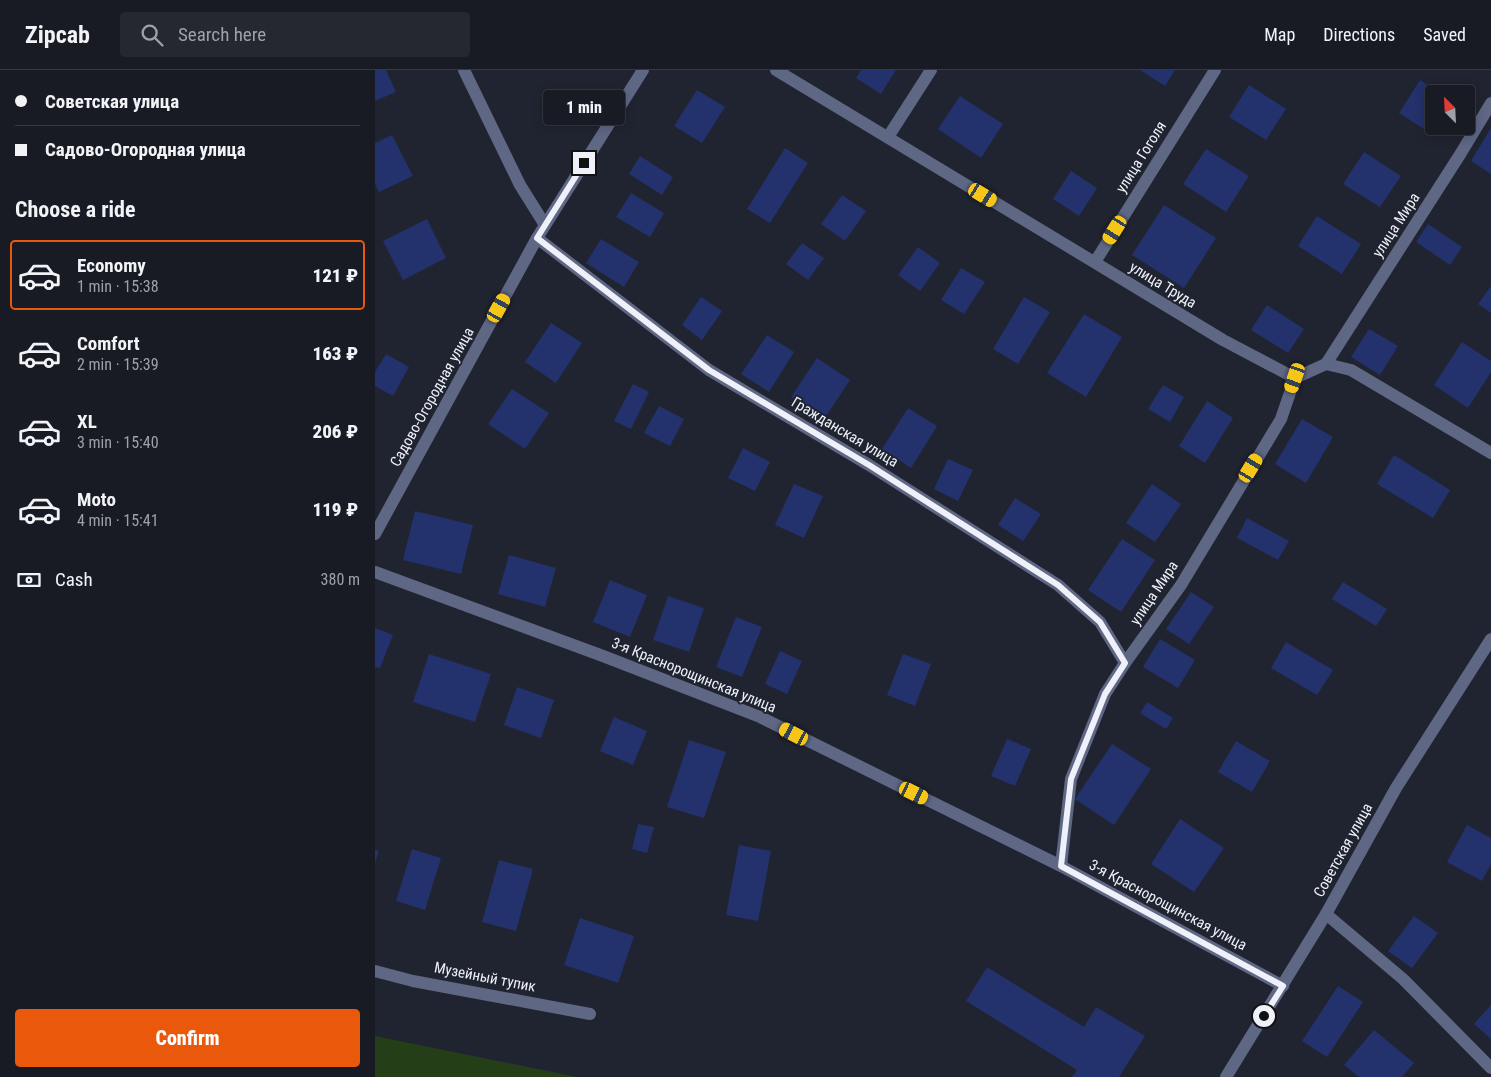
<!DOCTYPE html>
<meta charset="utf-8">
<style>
body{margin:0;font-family:"Roboto Condensed",sans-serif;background:#252831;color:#f1f3f6;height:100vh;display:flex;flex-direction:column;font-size:19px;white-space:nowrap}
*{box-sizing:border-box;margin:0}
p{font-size:16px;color:#9fa1a6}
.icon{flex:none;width:28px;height:28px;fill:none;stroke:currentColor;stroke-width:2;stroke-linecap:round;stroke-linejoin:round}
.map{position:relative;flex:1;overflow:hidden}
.details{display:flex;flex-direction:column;background:#181b24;width:375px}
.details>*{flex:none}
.guide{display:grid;align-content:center;height:110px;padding:0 15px;background:#181b24}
.needle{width:32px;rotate:336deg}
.buttons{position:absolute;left:1050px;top:15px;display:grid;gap:10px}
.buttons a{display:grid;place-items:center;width:50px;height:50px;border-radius:5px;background:#181b24;box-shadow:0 2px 12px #0003,0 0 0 1px #363941;font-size:25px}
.end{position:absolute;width:22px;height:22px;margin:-11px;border:6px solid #eef1f9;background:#111;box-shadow:0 0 0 2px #111}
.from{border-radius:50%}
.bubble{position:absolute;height:35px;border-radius:5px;background:#181b24;box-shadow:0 2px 12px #0003,0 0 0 1px #363941;font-size:16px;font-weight:800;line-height:35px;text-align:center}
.car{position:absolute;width:15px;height:30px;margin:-15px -8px;border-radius:6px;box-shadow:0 0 4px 1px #0007;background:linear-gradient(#f5c518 24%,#345 0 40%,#f5c518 0 76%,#345 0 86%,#f5c518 0)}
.guide b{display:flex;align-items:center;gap:18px;height:48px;font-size:19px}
.guide b+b{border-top:1px solid #363941}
.guide i{width:12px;height:12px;background:#f1f3f6}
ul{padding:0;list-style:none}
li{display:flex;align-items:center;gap:15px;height:70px;margin:0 10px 8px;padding:0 5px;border:2px solid transparent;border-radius:5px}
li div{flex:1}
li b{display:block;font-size:19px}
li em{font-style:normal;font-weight:800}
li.selected{border-color:#ea580c}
li>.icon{width:45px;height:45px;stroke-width:1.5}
h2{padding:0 15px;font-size:22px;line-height:60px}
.pay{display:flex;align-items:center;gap:12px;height:55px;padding:0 15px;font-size:19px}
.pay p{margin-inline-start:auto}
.primary-button{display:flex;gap:10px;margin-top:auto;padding:10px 15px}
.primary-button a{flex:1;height:58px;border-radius:5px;background:#ea580c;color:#fff;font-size:20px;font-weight:800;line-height:58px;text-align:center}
header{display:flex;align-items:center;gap:30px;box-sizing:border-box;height:70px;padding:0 25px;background:#181b24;border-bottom:1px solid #363941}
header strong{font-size:24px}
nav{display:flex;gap:28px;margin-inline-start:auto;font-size:18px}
.search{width:350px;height:45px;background:#252831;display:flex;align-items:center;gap:12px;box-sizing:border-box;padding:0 18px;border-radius:5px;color:#9fa1a6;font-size:19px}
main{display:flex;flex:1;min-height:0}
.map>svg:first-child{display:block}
</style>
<header>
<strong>Zipcab</strong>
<div class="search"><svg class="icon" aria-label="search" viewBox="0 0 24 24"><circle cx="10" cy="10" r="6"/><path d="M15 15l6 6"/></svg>Search here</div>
<nav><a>Map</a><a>Directions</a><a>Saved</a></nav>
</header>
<main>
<section class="details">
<div class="guide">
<b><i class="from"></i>Советская улица</b>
<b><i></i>Садово-Огородная улица</b>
</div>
<h2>Choose a ride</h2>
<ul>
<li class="selected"><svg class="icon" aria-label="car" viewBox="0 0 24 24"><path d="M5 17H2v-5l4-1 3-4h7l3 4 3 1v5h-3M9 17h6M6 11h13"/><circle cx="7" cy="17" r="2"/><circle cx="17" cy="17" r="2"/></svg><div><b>Economy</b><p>1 min · 15:38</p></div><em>121 ₽</em></li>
<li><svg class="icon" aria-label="car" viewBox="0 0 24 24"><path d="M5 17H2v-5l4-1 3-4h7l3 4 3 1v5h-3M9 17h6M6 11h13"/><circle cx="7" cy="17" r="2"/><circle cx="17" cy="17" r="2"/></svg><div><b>Comfort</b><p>2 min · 15:39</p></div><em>163 ₽</em></li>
<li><svg class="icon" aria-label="car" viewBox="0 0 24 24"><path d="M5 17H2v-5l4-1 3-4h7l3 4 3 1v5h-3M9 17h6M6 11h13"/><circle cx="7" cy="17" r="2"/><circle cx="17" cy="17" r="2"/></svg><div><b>XL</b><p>3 min · 15:40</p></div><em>206 ₽</em></li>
<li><svg class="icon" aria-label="car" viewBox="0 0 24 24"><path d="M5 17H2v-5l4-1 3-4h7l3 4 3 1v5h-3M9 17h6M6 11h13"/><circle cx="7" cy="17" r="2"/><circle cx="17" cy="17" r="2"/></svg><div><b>Moto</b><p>4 min · 15:41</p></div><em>119 ₽</em></li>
</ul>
<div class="pay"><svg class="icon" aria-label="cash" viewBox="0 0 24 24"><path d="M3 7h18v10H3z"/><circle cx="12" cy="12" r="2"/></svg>Cash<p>380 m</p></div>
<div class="primary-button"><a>Confirm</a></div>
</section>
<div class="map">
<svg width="1116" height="1007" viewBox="0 0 1116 1007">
<rect width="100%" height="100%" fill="#202430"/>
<!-- green -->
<path fill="#243e17" d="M0,966L202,1007H0Z"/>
<!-- building -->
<g fill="#23316c">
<path d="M0,0H11L21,22L0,31Z"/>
<path d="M486,0H521L506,24L481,8Z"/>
<path d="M765,0H800L790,16Z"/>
<path d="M1045,10L1066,24H1059V50L1052,61L1024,43Z"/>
<path d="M874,15L911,39L891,70L854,47Z"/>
<path d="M322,20L350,37L327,73L299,56Z"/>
<path d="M585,26L628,54L606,88L563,59Z"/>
<path d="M1116,58V104L1096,91Z"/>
<path d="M17,65L38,106L4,122L0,114V73Z"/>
<path d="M410,78L433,93L395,153L372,139Z"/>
<path d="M831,79L874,106L851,142L808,114Z"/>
<path d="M989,82L1026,106L1005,137L968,114Z"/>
<path d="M265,86L298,107L287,125L254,104Z"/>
<path d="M696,101L722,118L704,146L678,129Z"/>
<path d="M256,123L289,143L275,167L241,147Z"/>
<path d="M467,125L491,141L470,171L446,154Z"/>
<path d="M789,135L841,168L809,218L757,185Z"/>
<path d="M942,146L986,174L967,204L923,176Z"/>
<path d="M52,149L71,188L28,210L8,171Z"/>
<path d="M1053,154L1087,177L1075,195L1041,172Z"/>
<path d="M226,169L264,192L249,217L211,193Z"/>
<path d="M427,173L449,188L433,210L411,194Z"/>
<path d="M543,177L565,193L545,221L523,205Z"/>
<path d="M586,198L610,212L589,244L566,230Z"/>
<path d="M1116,216V243L1103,234Z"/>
<path d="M326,227L347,241L327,270L307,255Z"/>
<path d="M649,227L675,242L643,294L618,279Z"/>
<path d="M892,235L929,259L913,283L876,260Z"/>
<path d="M709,244L747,267L711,327L672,303Z"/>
<path d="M176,253L207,273L181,313L150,292Z"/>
<path d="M994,259L1023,276L1005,305L976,287Z"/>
<path d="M392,265L419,282L394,322L366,304Z"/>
<path d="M1087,272L1116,291V302L1093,338L1059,315Z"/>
<path d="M11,284L34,297L18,326L0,316V302Z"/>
<path d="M442,288L475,310L449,349L416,327Z"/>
<path d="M258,314L274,322L256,359L239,351Z"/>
<path d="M788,315L809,327L795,352L773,339Z"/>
<path d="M137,319L174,343L150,379L113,354Z"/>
<path d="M832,331L858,348L830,393L804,376Z"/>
<path d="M284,336L309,349L295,376L269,363Z"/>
<path d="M533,338L562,356L536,398L507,379Z"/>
<path d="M927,349L958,367L931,413L900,394Z"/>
<path d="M368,378L395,392L380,421L353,408Z"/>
<path d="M1019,385L1075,420L1058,448L1002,414Z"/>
<path d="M573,389L598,400L583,431L559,419Z"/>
<path d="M419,414L448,426L429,468L400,455Z"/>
<path d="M777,414L806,434L780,472L751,453Z"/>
<path d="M640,428L666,444L648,471L623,455Z"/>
<path d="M40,441L98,455L86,504L28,490Z"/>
<path d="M872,448L914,471L903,490L862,468Z"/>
<path d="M747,469L780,490L746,542L713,520Z"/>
<path d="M134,485L181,498L170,537L123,524Z"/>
<path d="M235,510L272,525L255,567L218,552Z"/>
<path d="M968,512L1012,539L1001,556L957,529Z"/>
<path d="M816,522L839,537L814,574L791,559Z"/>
<path d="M293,526L329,538L314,582L278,570Z"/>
<path d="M361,547L387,557L367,607L341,597Z"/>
<path d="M0,558L18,565L5,598L0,597Z"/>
<path d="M785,569L820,590L803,618L768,597Z"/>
<path d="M911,572L958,600L942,625L896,598Z"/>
<path d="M405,581L427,591L412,624L390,614Z"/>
<path d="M54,584L116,604L100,652L38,632Z"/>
<path d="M528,584L556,594L540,636L512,625Z"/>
<path d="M142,617L179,630L166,668L129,655Z"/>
<path d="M772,632L798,648L791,659L765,643Z"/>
<path d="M239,647L272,661L258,695L225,681Z"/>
<path d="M632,669L656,679L640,716L616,706Z"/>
<path d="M314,670L351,682L329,748L292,737Z"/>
<path d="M861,671L895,691L877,722L843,702Z"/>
<path d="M737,674L776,699L739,755L700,729Z"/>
<path d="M805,749L849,778L819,822L776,794Z"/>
<path d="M263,754L279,757L272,783L257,779Z"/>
<path d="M1092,755L1116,768V794L1107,811L1072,792Z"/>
<path d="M364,775L396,781L383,851L351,845Z"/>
<path d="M37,779L66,788L50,840L21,831Z"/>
<path d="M0,780L4,781L0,793Z"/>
<path d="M124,790L158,799L141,861L107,852Z"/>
<path d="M1039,846L1063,863L1037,898L1013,881Z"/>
<path d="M205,848L259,866L243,913L189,895Z"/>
<path d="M612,897L709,957L721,937L770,966L744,1007H697L702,1000L591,931Z"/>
<path d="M963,916L988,932L952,987L927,971Z"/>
<path d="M1116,935V969L1099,954Z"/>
<path d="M999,960L1039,993L1027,1007H984L969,995Z"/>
</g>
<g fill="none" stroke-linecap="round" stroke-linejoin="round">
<!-- minor -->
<g stroke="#5e6784" stroke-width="12">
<path d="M89,0L145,115L170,155"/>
<path d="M401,0L848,270L920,308L951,294L976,300L1116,383"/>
<path d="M513,67L556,0"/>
<path d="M162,168L334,300L494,395L683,515L725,552L750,593"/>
<path d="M720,192L840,0"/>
<path d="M951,294L1086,83L1116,33"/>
<path d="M0,464L162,168L268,0"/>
<path d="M0,502L228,586L385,647L686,796L908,916"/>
<path d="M686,796L696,709L730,624L750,593L806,515L906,349L920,308"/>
<path d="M951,844L1028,909L1116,998"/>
<path d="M0,901L38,911L215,944"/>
<path d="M851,1007L951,844L1021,718L1116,569"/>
</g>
</g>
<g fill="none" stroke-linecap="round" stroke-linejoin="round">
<!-- route -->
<path stroke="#eef1f9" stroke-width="6" d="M209,93L162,168L334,300L494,395L683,515L725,552L750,593L730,624L696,709L686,796L908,916L889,946"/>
</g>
<g text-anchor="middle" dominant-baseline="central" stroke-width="4" stroke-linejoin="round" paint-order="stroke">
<!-- street labels -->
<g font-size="15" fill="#eef1f9" stroke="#202430">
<text transform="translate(766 87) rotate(-58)">улица Гоголя</text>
<text transform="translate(1021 155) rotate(-57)">улица Мира</text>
<text transform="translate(788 215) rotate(31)">улица Труда</text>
<text transform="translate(57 327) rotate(-61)">Садово-Огородная улица</text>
<text transform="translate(470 362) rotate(31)">Гражданская улица</text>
<text transform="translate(779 523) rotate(-56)">улица Мира</text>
<text transform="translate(319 605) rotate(22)">3-я Краснорощинская улица</text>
<text transform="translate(968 780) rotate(-61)">Советская улица</text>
<text transform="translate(793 835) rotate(28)">3-я Краснорощинская улица</text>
<text transform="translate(110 907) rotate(11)">Музейный тупик</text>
</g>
</g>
</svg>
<div class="buttons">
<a><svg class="needle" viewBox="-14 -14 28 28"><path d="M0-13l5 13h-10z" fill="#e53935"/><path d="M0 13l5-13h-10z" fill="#9fa1a6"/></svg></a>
</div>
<i class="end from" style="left:889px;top:946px"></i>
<i class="end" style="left:209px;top:93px"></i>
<div class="bubble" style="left:168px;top:20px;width:82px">1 min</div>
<i class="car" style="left:608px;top:125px;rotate:121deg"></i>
<i class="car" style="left:740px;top:160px;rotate:212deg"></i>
<i class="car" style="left:124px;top:238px;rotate:29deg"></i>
<i class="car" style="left:920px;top:308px;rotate:199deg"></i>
<i class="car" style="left:876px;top:398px;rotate:31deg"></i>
<i class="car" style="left:419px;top:664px;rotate:297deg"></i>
<i class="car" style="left:539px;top:723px;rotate:116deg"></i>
</div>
</main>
